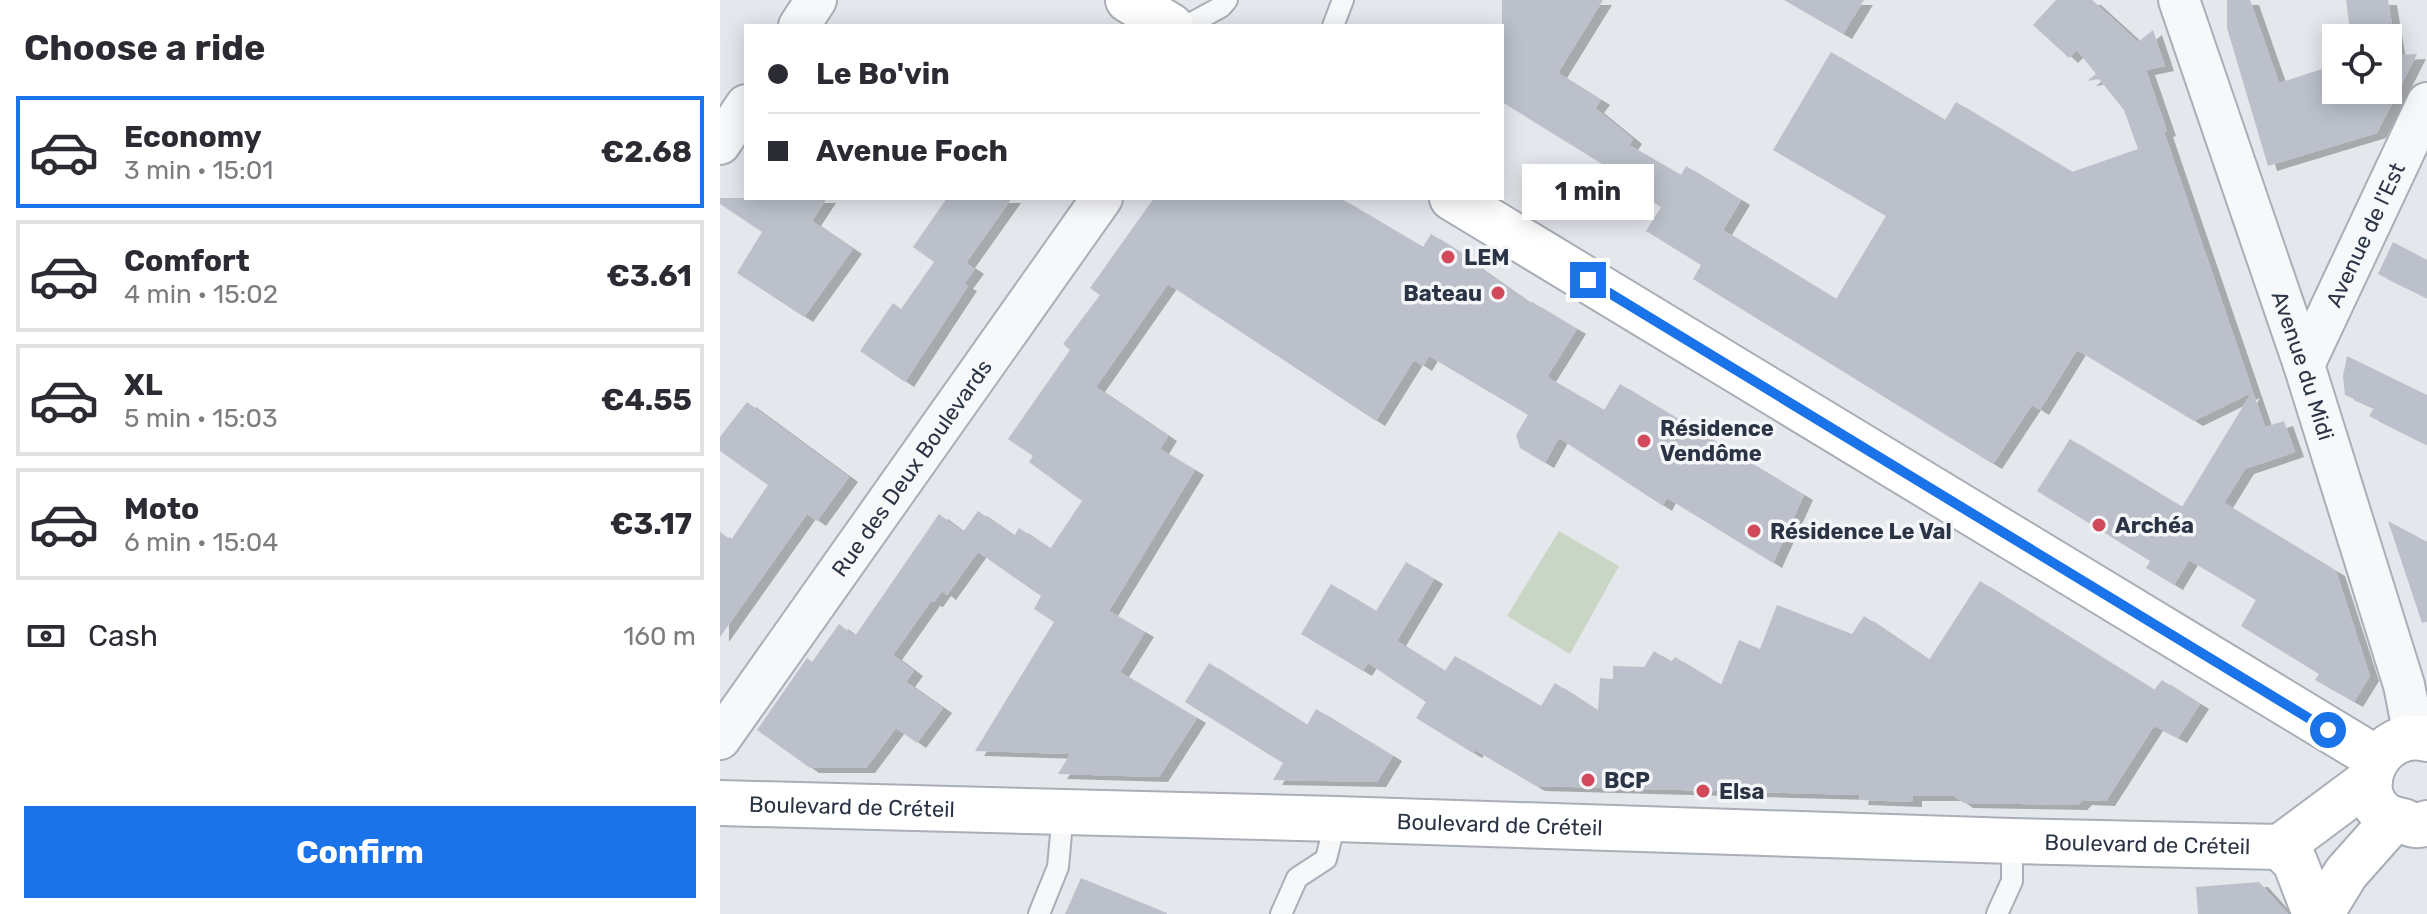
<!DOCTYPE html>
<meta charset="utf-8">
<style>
body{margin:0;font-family:Rubik,sans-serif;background:#f7f7f7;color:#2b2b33;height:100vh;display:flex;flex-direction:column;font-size:30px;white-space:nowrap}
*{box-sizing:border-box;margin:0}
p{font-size:26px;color:#7c7c81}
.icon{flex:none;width:44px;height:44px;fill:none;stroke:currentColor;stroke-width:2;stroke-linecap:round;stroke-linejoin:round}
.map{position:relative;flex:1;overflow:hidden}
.drawer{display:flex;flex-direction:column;background:#fff;width:720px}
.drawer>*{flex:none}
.top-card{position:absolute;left:24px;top:24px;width:760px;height:176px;border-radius:0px;box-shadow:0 4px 20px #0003;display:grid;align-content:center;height:176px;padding:0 24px;background:#fff}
.fabs{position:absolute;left:1602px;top:24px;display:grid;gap:16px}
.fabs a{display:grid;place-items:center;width:80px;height:80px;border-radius:0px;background:#fff;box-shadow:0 4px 20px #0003;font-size:40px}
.end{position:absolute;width:36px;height:36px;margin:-18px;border:10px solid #1a73e8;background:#fff;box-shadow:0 0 0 4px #fff}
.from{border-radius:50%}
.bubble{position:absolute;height:56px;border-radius:0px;background:#fff;box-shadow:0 4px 20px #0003;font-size:26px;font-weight:700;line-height:56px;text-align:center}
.top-card b{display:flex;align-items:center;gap:28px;height:76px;font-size:30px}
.top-card b+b{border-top:2px solid #e1e1e2}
.top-card i{width:20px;height:20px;background:#2b2b33}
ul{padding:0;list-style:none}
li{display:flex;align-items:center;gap:24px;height:112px;margin:0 16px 12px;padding:0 8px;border:4px solid #e1e1e2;border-radius:0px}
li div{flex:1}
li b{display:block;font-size:30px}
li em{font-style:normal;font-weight:700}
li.on{border-color:#1a73e8}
li>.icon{width:72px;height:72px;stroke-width:1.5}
h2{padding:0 24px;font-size:36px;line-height:96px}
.pay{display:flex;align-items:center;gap:20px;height:88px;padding:0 24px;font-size:30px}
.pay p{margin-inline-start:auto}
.action{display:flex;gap:16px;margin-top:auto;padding:16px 24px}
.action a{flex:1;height:92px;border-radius:0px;background:#1a73e8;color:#fff;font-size:32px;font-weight:700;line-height:92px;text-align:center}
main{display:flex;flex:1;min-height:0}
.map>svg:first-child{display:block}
</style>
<main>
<section class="drawer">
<h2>Choose a ride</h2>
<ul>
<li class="on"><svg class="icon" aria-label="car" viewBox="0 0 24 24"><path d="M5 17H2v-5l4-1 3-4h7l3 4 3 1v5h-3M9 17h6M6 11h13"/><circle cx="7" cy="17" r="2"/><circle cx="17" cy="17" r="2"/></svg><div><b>Economy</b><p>3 min · 15:01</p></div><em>€2.68</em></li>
<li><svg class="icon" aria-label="car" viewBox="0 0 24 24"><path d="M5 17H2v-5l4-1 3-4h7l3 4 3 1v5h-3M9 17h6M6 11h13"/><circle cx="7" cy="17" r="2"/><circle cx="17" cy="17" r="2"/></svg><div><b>Comfort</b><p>4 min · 15:02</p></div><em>€3.61</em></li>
<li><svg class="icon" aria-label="car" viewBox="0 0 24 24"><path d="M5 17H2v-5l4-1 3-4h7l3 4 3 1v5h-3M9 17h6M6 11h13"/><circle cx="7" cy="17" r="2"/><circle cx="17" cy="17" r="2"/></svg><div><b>XL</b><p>5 min · 15:03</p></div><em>€4.55</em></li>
<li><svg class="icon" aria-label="car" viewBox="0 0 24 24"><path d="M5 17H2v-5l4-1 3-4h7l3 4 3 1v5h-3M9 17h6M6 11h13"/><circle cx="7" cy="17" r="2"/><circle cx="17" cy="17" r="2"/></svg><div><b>Moto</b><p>6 min · 15:04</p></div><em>€3.17</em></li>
</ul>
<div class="pay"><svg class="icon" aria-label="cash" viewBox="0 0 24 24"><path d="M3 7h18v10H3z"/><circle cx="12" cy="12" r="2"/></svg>Cash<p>160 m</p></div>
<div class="action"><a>Confirm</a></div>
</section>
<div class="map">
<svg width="1707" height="914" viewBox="0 0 1707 914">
<defs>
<filter id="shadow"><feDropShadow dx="9" dy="5" stdDeviation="0" flood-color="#0004"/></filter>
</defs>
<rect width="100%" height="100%" fill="#e4e7ec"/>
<!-- green -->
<path fill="#c9d6c5" d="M839,531L899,566L850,654L787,616Z"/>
<!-- building -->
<g fill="#bbc0ca" filter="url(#shadow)">
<path d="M782,0H883L838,73L881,100L875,108L913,139L909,145L961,175L966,166L1021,200L1003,230L1116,299L1166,216L1053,150L1111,52L1225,120L1236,102L1352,172L1418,149L1404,110L1379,79L1367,81L1376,74L1357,50L1349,58L1313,25L1336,0H1372L1418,42L1433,30L1445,66L1426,70L1447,131L1444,132L1545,427L1564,421L1575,452L1525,469L1504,503L1616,571L1650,676L1634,702L1595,680L1599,674L1521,626L1536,600L1469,560L1454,585L1426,568L1430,561L1317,491L1350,439L1462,507L1531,393L1474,421L1357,350L1320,410L1312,405L1273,464L973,279L981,265L926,231L941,207L885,172L887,167L782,102Z"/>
<path d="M1064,0H1144L1123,34Z"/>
<path d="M1507,0H1530L1559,83L1605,68V65L1616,64V90H1668V38H1631L1626,0H1668L1677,55L1697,54L1657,133L1548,166L1507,28Z"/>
<path d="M0,198H107L92,221L133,249L84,317L17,273L42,232L0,204Z"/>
<path d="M227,198H292L246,263L255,269L244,284L248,286L185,382L140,351L173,303L181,309L214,262L193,247Z"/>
<path d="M434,198H620L703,247L711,234L756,262L754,264L808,302H812L857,329L827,377L884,410L900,384L1084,495L1053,563L947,498L943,506L839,438L825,463L800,448L796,435L808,415L709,356L703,366L694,360L656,421L448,284L376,387L448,436L440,449L475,470L389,611L425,632L400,672L477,718L439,777L338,774L350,754L255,751L334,622L314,609L321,596L258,552L227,595L222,591L214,602L211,601L173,655L194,671L186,682L223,708L197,743L176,728L146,768H90L37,730L87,658L92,662L119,624L135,636L219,514L243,532L258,511L294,536L299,528L330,549L362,501L309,462L313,456L288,439L350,350L343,344L380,295L370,288Z"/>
<path d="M1673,242L1707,260V298L1658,274Z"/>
<path d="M1627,356L1707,395V445L1649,416L1654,408L1625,395L1623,376Z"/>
<path d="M27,402L129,477L97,521L87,514L0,637V532L11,540L48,485L0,451V437Z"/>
<path d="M1668,521L1707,542V622L1702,623Z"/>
<path d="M686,562L714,579L677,641L725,671L735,656L821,706L835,683L878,711L880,678L893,679V666L924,667L934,651L951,662L955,657L1001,685L1019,640L1040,649L1057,605L1132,634L1144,616L1209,660L1260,581L1434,690L1442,680L1480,704L1458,738L1434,726L1386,801L1363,800L1358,805L1244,803L1234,796H1193V802L1139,800L1140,795L816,786L755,750L753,753L696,718L706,702L648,663L643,671L581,634L611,584L656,611Z"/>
<path d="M489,663L587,725L596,709L673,756L657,782L553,780L563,763L465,702Z"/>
<path d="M361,878L447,913V914H345Z"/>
<path d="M1539,882L1568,914H1478L1476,887Z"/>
</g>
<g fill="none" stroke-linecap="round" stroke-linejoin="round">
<defs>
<g id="service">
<path d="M466,26L501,7L507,0"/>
<path d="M613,26L623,0"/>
<path d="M319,914L338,867L343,812"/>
<path d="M561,914L577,878L606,859L616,819"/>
<path d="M1277,914L1292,881V841"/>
</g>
<g id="minor">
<path id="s1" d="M1459,0L1584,365L1684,685L1694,736"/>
<path d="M79,26L96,0"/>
<path d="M0,144L26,105"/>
<path id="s2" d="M1584,365L1707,103"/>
<path id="s3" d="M0,739L382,198"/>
</g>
<g id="secondary">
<path d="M408,0L451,26"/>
<path d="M732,198L1656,758"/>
<path d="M1707,739C1661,727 1629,789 1665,815C1670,818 1678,820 1683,821C1692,825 1697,827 1707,823"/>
<path id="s4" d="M0,803L616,819L1292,841L1560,847L1650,780"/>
<path d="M1560,847L1575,862L1595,914"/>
<path d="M1601,914L1626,873L1674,819"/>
</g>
</defs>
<!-- service casing -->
<use href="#service" stroke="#a9aeb7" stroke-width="24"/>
<!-- minor casing -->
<use href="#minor" stroke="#a9aeb7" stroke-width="44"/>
<!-- secondary casing -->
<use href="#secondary" stroke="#a9aeb7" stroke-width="48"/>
<!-- service -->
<use href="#service" stroke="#f7f8fa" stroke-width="20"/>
<!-- minor -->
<use href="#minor" stroke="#f7f8fa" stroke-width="40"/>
<!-- secondary -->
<use href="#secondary" stroke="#fff" stroke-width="44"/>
</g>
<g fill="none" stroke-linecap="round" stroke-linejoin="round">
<!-- route -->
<path stroke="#1a73e8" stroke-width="10" d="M868,280L1608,730"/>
</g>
<!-- markers -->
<g fill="#d1495b" stroke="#f4f6f9" stroke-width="3">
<circle cx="728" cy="257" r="8"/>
<circle cx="778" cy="293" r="8"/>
<circle cx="924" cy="441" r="8"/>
<circle cx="1379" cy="525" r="8"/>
<circle cx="1034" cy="531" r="8"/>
<circle cx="868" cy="780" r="8"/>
<circle cx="983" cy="791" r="8"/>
</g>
<g text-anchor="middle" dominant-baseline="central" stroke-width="7" stroke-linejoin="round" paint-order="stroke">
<!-- street labels -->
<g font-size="22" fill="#2b3445" stroke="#f4f6f9">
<text stroke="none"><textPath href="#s2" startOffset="144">Avenue de l'Est</textPath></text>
<text stroke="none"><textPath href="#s1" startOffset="386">Avenue du Midi</textPath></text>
<text stroke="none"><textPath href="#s3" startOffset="332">Rue des Deux Boulevards</textPath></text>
<text stroke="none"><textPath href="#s4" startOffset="132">Boulevard de Créteil</textPath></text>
<text stroke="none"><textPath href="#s4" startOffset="780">Boulevard de Créteil</textPath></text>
<text stroke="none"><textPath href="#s4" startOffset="1428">Boulevard de Créteil</textPath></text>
</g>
<!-- poi labels -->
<g font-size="22" font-weight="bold" fill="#2b3445" stroke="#f4f6f9" text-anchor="start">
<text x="744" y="257">LEM</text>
<text x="762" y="293" text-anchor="end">Bateau</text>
<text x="940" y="428">Résidence<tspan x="940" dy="25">Vendôme</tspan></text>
<text x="1395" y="525">Archéa</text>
<text x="1050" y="531">Résidence Le Val</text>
<text x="884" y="780">BCP</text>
<text x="999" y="791">Elsa</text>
</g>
</g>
</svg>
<div class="fabs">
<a><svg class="icon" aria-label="locate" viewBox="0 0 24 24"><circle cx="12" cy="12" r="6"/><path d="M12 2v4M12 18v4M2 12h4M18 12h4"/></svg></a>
</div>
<i class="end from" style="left:1608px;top:730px"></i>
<i class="end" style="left:868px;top:280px"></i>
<div class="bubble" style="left:802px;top:164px;width:132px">1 min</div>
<div class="top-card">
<b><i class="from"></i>Le Bo'vin</b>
<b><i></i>Avenue Foch</b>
</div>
</div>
</main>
